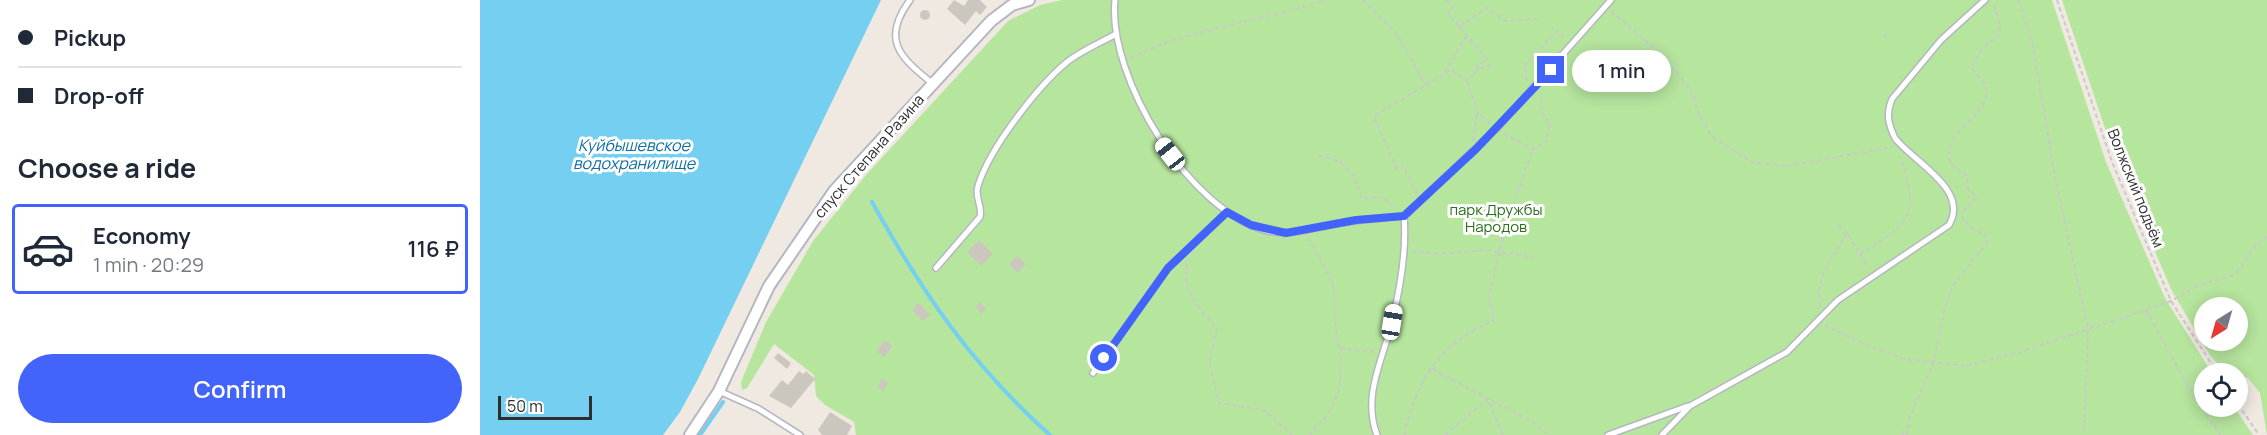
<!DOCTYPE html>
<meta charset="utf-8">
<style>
body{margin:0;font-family:Manrope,sans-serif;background:#f6f6f7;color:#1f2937;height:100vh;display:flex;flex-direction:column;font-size:22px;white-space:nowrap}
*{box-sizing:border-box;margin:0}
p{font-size:20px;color:#747a83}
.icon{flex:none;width:33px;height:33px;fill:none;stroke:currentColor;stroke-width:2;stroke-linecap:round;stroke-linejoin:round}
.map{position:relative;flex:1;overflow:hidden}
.panel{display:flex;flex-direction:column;background:#fff;width:480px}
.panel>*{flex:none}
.hud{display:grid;align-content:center;height:132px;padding:0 18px;background:#fff}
.needle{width:39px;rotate:217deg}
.buttons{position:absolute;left:1714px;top:297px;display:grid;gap:12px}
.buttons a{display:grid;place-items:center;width:54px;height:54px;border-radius:50%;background:#fff;box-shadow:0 3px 15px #0003;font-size:30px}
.scale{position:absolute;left:18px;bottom:15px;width:94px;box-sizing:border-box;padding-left:6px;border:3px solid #2e2e2e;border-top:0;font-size:16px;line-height:21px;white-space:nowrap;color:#2e2e2e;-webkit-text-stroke:4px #fff;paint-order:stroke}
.end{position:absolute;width:27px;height:27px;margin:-14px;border:8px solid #4264fb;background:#fff;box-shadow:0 0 0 3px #fff}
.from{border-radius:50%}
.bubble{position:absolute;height:42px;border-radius:21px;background:#fff;box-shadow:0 3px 15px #0003;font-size:20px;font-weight:600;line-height:42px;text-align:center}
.car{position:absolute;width:18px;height:36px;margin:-18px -9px;border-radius:8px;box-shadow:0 0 4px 2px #0007;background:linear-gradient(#fff 24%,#345 0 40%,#fff 0 76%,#345 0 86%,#fff 0)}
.hud b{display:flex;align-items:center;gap:21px;height:57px;font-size:22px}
.hud b+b{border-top:2px solid #e0e1e3}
.hud i{width:15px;height:15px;background:#1f2937}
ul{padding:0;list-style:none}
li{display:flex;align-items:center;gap:18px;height:90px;margin:0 12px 9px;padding:0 6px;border:3px solid transparent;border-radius:6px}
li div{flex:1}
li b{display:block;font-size:22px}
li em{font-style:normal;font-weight:600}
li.on{border-color:#4264fb}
li>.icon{width:54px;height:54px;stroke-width:1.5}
h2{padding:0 18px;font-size:27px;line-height:72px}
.cta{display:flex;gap:12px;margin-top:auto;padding:12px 18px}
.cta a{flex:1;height:69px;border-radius:36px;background:#4264fb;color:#fff;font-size:24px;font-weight:600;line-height:69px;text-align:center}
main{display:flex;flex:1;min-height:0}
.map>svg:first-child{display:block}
</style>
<main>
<section class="panel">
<div class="hud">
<b><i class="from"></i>Pickup</b>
<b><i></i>Drop-off</b>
</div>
<h2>Choose a ride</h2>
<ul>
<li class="on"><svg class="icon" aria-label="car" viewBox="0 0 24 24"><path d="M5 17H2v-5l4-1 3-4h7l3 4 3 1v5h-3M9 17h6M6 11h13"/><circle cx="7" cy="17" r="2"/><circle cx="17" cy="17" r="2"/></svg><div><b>Economy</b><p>1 min · 20:29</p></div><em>116 ₽</em></li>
</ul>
<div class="cta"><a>Confirm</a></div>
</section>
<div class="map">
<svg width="1787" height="435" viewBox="0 0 1787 435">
<rect width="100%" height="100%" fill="#efe9e1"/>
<!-- green -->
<g fill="#b6e59e" fill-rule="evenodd">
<path d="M582,0H1572L1626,162L1685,298L1732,373L1725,374V406L1754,407L1773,435H376L374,422L345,405L336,396L334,375L294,344L267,388L262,390L261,382L286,322L333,241L386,175L528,21L560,5Z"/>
<path d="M1582,0H1787V435L1780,393L1768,378L1745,370L1731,357L1692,291L1635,158ZM1725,308H1758V340H1725Z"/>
</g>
<!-- water -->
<path fill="#75cff0" d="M0,0H401L218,379L200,412L183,435H0Z"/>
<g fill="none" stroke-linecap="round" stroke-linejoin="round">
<!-- stream -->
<g stroke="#75cff0" stroke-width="4">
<path d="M392,202C444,295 490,363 570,435"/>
<path d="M220,435L243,402"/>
</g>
</g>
<!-- building -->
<g fill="#cbc7bf">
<path d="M474,0L484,6L488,0H500L507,7L500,15L496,11L485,25L467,9Z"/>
<circle cx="445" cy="15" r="5"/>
<path d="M499,240L513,254L501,266L487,252Z"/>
<path d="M537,256L546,264L538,273L529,264Z"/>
<path d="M501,302L506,310L501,314L496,306Z"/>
<path d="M439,303L450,315L443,321L432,310Z"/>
<path d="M405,340L412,346L404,357L397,351Z"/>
<path d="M298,353L311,363L307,369L294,358Z"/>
<path d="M319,371L323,374L326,371L335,379L311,408L289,396L302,380L308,385Z"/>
<path d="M401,379L408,382L404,391L398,388Z"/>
<path d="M350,412L372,426L367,435H342L338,430Z"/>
</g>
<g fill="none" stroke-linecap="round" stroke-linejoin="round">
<defs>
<g id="lane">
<path d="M430,0C401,39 419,57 452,83"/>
<path d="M635,0C627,77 710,213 788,231C811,236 833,228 855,224C878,220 901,218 924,216"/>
<path d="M456,268L500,217C503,206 494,197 498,186C509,149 557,87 587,62C601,51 620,43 636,34"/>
<path d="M613,373L688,268L747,212"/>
<path d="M239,391L279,409L320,435"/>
<path d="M897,435C882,396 903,359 912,322C920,289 927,250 924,216L1017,128L1131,0"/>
<path d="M1128,435L1208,406"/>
<path d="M1182,435L1210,406L1307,352L1358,300L1469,225C1490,189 1433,162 1415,138C1408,124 1406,113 1412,99L1461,40L1505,0"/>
</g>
<path id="street" d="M210,435L239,391L289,286L354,191L511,21L532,5L549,0"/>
</defs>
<!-- lane casing -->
<use href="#lane" stroke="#b4b7c1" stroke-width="8"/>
<!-- street casing -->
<use href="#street" stroke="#b4b7c1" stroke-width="14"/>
<!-- path -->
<g stroke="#c9c9c9" stroke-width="2" stroke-dasharray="4.5 3" stroke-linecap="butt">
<path d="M883,0L916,33L946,86"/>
<path d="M967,0L973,7L968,15L979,26"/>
<path d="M1539,0L1553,47L1575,178L1608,329L1604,435"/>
<path d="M1577,0L1632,162L1691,301L1738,374"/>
<path d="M1131,11L1184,57L1211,90L1219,114L1232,137L1272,162L1307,166L1413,147"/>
<path d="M1405,38L1406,34"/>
<path d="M650,58C710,28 781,22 845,0"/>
<path d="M998,69L997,65L1007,59L979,27L1007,8L1025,21L1057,19"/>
<path d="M966,73L971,70L987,81"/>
<path d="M1047,81L1045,65L1077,31L1086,39"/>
<path d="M1010,123L998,113L987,81L998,70L1012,64"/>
<path d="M1024,134L1053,149L1066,142L1070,126L1062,112L1061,94"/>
<path d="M993,141L997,114"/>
<path d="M839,156C864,158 876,174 881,198L904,197L913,208"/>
<path d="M937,194L923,165L916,168L894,116L963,75L987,35"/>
<path d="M1483,211L1497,197L1488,189L1487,176L1471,164C1459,130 1510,119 1506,89C1504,79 1494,74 1492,65L1503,47L1519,35L1520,25L1514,3"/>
<path d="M1358,225L1367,233L1388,268"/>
<path d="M828,238C836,253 847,268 852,283C856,294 854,309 855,320C861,373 871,392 830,435"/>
<path d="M932,251L957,254L1006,250L1054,257"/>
<path d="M1380,254C1401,240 1434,226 1430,196C1429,184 1424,172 1422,159"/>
<path d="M707,263C700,290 721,310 737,328L729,362L739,403L784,410L812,435"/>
<path d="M1340,306C1333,280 1355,254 1367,233"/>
<path d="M1666,310L1710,390L1740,435"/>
<path d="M1345,325L1386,345L1424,359L1485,366L1540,352L1666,310L1691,301L1718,285L1751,276L1760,269L1774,247L1787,237"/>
<path d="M860,348L893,352"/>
<path d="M952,369L1049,420L1070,435"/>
<path d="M1758,404L1779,435"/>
<path d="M924,435C938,378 959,344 1014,320L1009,297L1026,225L1053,149"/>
<path d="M965,435L1008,399L1023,435"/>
<path d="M1422,435L1426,428"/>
<path d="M1427,435L1429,419L1453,364L1466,304L1472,287L1507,242L1506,235L1489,227L1482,216"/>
</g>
<!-- lane -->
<use href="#lane" stroke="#fff" stroke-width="5"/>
<!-- street -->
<use href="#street" stroke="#fff" stroke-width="10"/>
</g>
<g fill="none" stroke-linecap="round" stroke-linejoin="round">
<!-- route -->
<path stroke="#4264fb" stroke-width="8" d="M624,358L688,268L747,212L771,225L806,233L876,220L924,216L996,149L1071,70"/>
</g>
<g text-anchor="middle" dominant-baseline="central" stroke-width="6" stroke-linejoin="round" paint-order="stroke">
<!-- street labels -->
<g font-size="15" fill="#2e2e2e" stroke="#fff">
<text transform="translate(389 156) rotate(-49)">спуск Степана Разина</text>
<text transform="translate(1656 188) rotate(68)">Волжский подъём</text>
</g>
<!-- park labels -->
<g font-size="15" fill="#2c6e1b" stroke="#fff">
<text x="1016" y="209">парк Дружбы<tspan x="1016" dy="17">Народов</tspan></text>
</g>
<!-- water labels -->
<g font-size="16" font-style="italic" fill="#0d6fa3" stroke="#fff">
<text x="154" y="145">Куйбышевское<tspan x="154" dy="18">водохранилище</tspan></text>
</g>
</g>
</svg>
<div class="buttons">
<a><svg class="needle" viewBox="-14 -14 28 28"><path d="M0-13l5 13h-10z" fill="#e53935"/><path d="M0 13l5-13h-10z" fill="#747a83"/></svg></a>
<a><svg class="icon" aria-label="locate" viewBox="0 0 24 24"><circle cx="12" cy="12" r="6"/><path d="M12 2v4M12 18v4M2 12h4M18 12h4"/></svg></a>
</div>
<div class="scale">50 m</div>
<i class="end from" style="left:624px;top:358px"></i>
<i class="end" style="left:1071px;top:70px"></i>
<div class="bubble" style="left:1092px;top:50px;width:99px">1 min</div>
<i class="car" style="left:690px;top:154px;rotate:322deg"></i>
<i class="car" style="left:912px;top:322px;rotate:9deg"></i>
</div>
</main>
